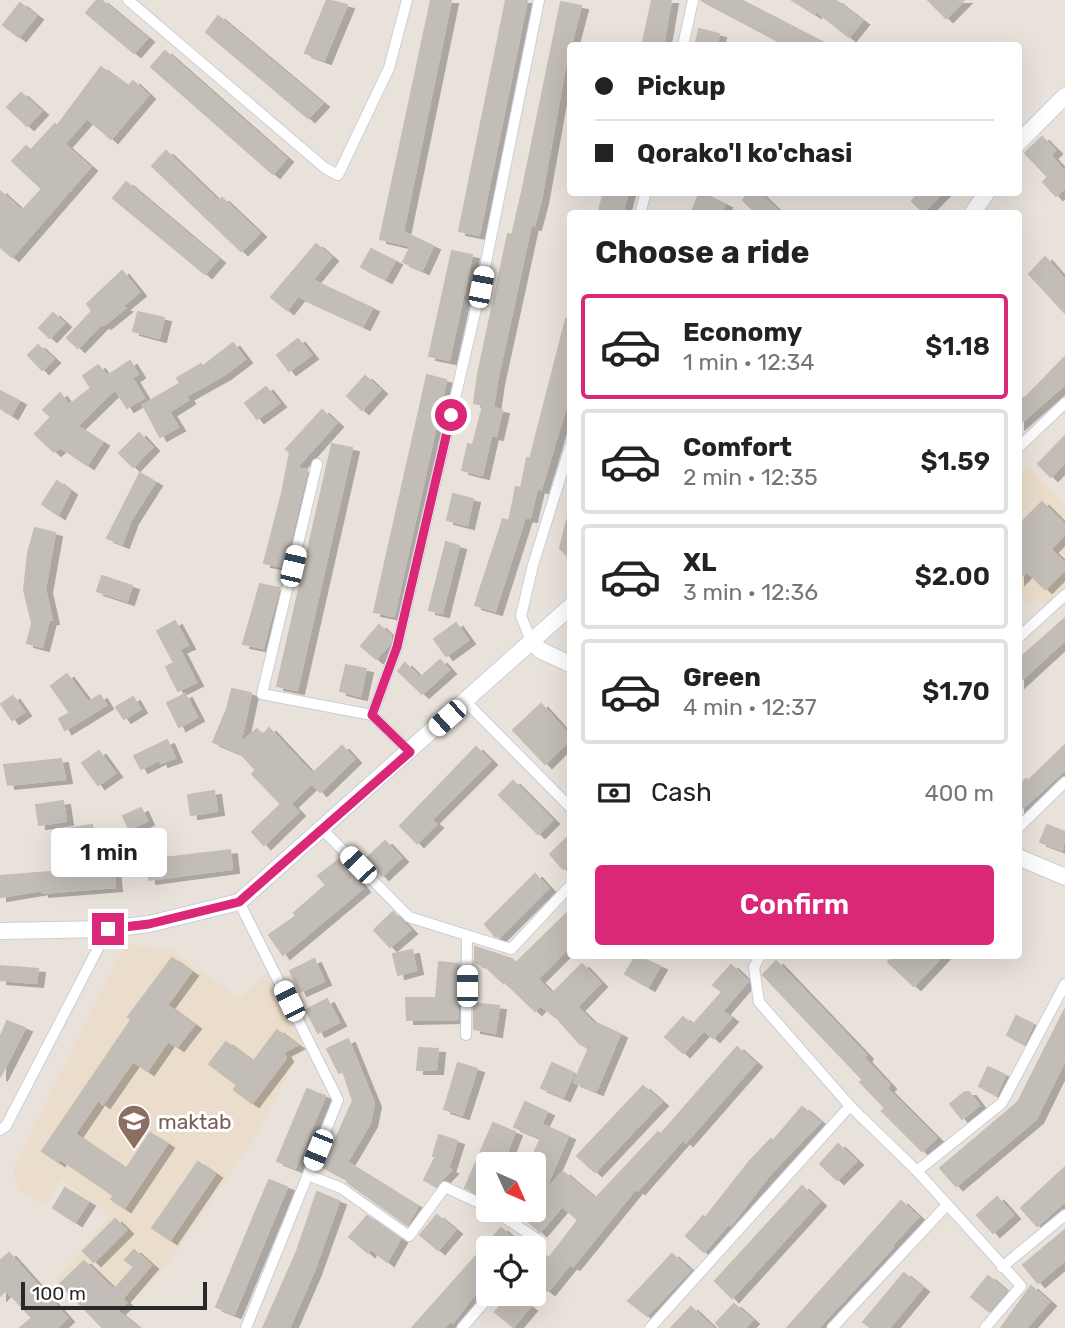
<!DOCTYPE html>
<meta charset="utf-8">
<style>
body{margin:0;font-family:Rubik,sans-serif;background:#f2f2f2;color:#222;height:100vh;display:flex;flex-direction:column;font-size:26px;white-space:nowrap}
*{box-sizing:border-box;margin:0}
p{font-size:23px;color:#767676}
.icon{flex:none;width:38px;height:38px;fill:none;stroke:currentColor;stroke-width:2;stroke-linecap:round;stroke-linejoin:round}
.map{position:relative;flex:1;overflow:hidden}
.drawer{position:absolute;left:567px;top:210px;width:455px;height:749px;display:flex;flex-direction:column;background:#fff;border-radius:7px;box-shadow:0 7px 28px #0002}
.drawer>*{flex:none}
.guide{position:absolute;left:567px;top:42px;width:455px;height:154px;border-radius:7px;box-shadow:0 7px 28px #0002;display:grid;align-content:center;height:154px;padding:0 28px;background:#fff}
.needle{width:46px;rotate:135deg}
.tools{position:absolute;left:476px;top:1152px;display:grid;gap:14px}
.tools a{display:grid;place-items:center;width:70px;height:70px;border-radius:7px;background:#fff;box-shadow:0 7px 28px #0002;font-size:35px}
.scale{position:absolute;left:21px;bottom:18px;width:186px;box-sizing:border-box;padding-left:7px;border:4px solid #282828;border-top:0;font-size:19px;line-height:24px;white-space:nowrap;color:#282828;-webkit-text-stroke:5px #fff;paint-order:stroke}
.end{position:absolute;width:32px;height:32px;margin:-16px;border:9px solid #db2777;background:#fff;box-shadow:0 0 0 4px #fff}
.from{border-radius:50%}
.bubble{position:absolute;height:49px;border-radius:7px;background:#fff;box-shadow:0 7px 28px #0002;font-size:23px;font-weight:600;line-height:49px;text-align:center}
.car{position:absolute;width:21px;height:42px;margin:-21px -10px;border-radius:9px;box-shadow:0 0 5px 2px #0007;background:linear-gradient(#fff 24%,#345 0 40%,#fff 0 76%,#345 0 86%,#fff 0)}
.guide b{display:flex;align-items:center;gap:24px;height:66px;font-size:26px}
.guide b+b{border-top:2px solid #e0e0e0}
.guide i{width:18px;height:18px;background:#222}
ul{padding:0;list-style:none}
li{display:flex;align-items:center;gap:21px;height:105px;margin:0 14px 10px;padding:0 14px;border:4px solid #e0e0e0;border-radius:7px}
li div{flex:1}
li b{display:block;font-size:26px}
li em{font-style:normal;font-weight:600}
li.active{border-color:#db2777}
li>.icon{width:63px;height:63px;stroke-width:1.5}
h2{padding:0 28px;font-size:32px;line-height:84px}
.pay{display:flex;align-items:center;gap:18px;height:77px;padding:0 28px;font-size:26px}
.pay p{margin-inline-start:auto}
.action{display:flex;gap:14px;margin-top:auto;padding:14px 28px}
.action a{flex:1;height:80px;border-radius:7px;background:#db2777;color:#fff;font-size:28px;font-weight:600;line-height:80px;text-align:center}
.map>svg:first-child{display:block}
</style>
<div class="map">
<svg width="1065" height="1328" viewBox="0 0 1065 1328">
<defs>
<filter id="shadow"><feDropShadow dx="7" dy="4" stdDeviation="0" flood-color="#0004"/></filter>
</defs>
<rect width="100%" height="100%" fill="#e9e2db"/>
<!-- education -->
<g fill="#eaddcb">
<path d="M1028,466L1065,505V596L1052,609L1039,597L1028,604L1019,593V475Z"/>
<path d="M125,944L172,950L239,998L267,973L303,1044L257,1134L168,1264L107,1328H102L57,1279L109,1216L62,1179L44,1205L18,1190L13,1169Z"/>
</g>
<!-- building -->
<g fill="#c2bdb6" stroke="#c4bdb5" stroke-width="2" filter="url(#shadow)">
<path d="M97,0H101L147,38L134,53L86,13Z"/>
<path d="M327,0L347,5L324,60L305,53Z"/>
<path d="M431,0H451L403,232L433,246L422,270L403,262L411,246L380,239Z"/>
<path d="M506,0H527L479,235L459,231Z"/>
<path d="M652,0H671L663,46H642Z"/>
<path d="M701,0H741L830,46H788Z"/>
<path d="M792,0H835L862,21L849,37L816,11L814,14Z"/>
<path d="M928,0H964L946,18Z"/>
<path d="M561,2L581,6L565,67L541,200L534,226L531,225L497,381L493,408L502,410L496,436L491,435L482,475L462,470L468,444L473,445L483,405L474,403L478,374L508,234L512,235L522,192Z"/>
<path d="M20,3L36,16L19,37L3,25Z"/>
<path d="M218,16L322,103L308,118L206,32Z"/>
<path d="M699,29L719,34L716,46H695Z"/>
<path d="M165,51L286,158L273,174L151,67Z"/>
<path d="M101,67L128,87L133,81L148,95L111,139L87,118L64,144L90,167L12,257L0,247V191L22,211L42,189L12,161L26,146L31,150L55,124L57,126Z"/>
<path d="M21,93L41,111L27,126L7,107Z"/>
<path d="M1042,137L1055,150L1050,155L1065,172V187L1056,196L1043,182L1048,177L1025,153Z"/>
<path d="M166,151L219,202L222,198L259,233L241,251L152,166Z"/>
<path d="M126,182L218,259L205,274L113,198Z"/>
<path d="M604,192H628L622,214H598Z"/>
<path d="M700,192L725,204L720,214L692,211Z"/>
<path d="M750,192H758L781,214H757L743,200Z"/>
<path d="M920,192H943L923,212L912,201Z"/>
<path d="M316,244L331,257L312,280L372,308L363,326L298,296L287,310L271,297Z"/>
<path d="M371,249L395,261L385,279L361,267Z"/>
<path d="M452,251L472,255L449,360L429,356Z"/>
<path d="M1045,257L1065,280V313L1029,274Z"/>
<path d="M122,271L139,292L121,307L125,308L104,325L102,323L78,348L67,338L92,311L87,304Z"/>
<path d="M138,312L164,318L159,338L133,331Z"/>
<path d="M53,313L64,323L50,338L39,328Z"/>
<path d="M566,319L570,320V386L567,403L541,489L537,488L530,518L525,517L495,611L475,605L503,519L509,521L516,487L521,488L527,458L530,459Z"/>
<path d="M298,339L311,355L289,371L277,355Z"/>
<path d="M233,343L245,359L224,375L186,396L188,400L169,412L178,427L160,437L143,405L180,383L177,378L201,364L202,367Z"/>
<path d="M38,345L53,359L42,370L28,355Z"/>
<path d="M1065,357V384L1018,425V394L1024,399Z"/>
<path d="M130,361L138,374L132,378L144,398L127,408L115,389L77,426L102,442L87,465L60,447L54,452L35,434L51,417L43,410L60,393L69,405L91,388L83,376L98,365L107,376Z"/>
<path d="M427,375L446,380L394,616L374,612Z"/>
<path d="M365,376L380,390L362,410L347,396Z"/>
<path d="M266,387L279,403L257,419L245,403Z"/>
<path d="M0,391L19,401L11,415L0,408Z"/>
<path d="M322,410L336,423L296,468L307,470L284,567L264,563L282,493L290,452L286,449Z"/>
<path d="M139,433L152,447L133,467L119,453Z"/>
<path d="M1065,436V462L1051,477L1038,464Z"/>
<path d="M332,444L352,448L297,690L277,686Z"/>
<path d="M140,473L155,482L131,520L122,544L107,538Z"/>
<path d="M57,481L70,491L58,515L42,504Z"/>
<path d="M453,494L473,499L467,525L447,520Z"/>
<path d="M1042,502L1065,525V534L1050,549L1065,563V569L1045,589L1027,571L1018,580V526Z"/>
<path d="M567,520H570V559L560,548Z"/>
<path d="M35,528L55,533L45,589L52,620H49L42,647L27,643L32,623L24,590L28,553Z"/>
<path d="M446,542L459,546L442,613L429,610Z"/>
<path d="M102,576L132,586L127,601L97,591Z"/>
<path d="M260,584L279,588L263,648L243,644Z"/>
<path d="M1065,618V640L1018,683V660Z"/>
<path d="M175,621L188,645L179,649L196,682L178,691L166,667L174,663L157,631Z"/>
<path d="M456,623L468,640L446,656L434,639Z"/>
<path d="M379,625L391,636L390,643L376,659L361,646Z"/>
<path d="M440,660L449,670L422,694L398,671L405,663L420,678Z"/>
<path d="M346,665L366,669L360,696L340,691Z"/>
<path d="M67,674L88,702L100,695L106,705L65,730L59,719L70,713L51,686Z"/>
<path d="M232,689L251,693L240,744L257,729L263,735L269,728L312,774L342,746L354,759L320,792L312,783L290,804L298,812L264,845L252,832L281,804L252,774L256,770L240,753L213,742L227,709Z"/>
<path d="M185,694L197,717L179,727L167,703Z"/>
<path d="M13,696L24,712L12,720L1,704Z"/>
<path d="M133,697L140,709L124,719L116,707Z"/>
<path d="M541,704L570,736V739L545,764L513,730Z"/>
<path d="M167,740L175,758L161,763L160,759L141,769L134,756Z"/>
<path d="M1065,745V770L1018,812V787L1026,779L1028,781Z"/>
<path d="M476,747L490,761L431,820L436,824L417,843L400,826Z"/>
<path d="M99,751L115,773L98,785L82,763Z"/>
<path d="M61,759L65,779L8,785L4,765Z"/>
<path d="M513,781L552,820L538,834L499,795Z"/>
<path d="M214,791L217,811L191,815L188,795Z"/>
<path d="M63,801L66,821L39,825L36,805Z"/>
<path d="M141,808L147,821L129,829L123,816Z"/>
<path d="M92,825L95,845L68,849L66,829Z"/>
<path d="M1047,825L1065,832L1062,850L1040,842Z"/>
<path d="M570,835V862L563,869L550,854Z"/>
<path d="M385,841L401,858L382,876L366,859Z"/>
<path d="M230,850L232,869L149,880L146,860Z"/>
<path d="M340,859L363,888L283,955L269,935L296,916L294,913L326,885L318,876Z"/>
<path d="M113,867L115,887L42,893V890L0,897V876Z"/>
<path d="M535,874L548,888L499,937L495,936L485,924Z"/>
<path d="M570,910V946L537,979L552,994L582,964L600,983L577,1007L597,1027L599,1024L620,1034L596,1091L574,1082L589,1048L580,1044L558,1019L540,1005L535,1011L503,980V983L485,966L475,962V947L512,959L516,963Z"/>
<path d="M393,912L410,930L390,947L374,930Z"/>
<path d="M412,950L416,970L398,975L393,954Z"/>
<path d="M636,956L660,966L648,987L625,974Z"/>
<path d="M894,956H942L914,986L888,962Z"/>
<path d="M172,958L191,972L167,1005L194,1025L177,1047L168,1041L147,1071L133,1061L103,1104L98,1100L75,1134L126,1169L150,1133L167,1144L124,1208L111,1199L114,1196L60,1159L58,1162L42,1151L131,1020L128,1017Z"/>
<path d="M314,959L324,981L300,992L290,971Z"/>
<path d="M776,961L866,1055L864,1058L889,1085L886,1088L936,1138L922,1151L882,1111L885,1108L860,1082L863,1080L763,975Z"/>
<path d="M439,962L458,964L455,999L458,998V1019L407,1020L406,998H436Z"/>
<path d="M731,965L748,981L722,1011L731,1018L713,1038L704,1030L683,1053L665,1037L683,1017L693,1025L722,992L713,985Z"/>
<path d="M0,966L38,969L36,983L0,980Z"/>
<path d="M327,999L339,1022L318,1033L306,1010Z"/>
<path d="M474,1003L499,1006L495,1033L474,1029Z"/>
<path d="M1065,1009V1060L1036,1119L956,1186L940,1168L1018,1102Z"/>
<path d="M1016,1016L1033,1024L1024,1044L1007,1035Z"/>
<path d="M7,1021L25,1028L0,1077V1038Z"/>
<path d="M277,1030L297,1045L283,1052L286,1058L252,1103L234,1090L237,1085L209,1064L226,1042L253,1062Z"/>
<path d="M348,1039L374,1103L370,1123L347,1162L418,1206L407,1225L347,1182L348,1180L323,1167L353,1101L343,1071L339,1073L327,1049Z"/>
<path d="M737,1047L755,1063L686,1142L683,1139L638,1190L636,1188L573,1266L570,1264L548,1291L534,1280V1271L546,1256L549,1258L578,1220L562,1206L540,1232L522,1216L528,1209H534V1203L563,1172L595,1199L658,1132L661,1134Z"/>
<path d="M419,1048L438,1049L436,1070H417Z"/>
<path d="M458,1063L477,1069L462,1115L444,1109Z"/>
<path d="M552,1063L574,1073L563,1097L541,1088Z"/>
<path d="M988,1067L1005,1075L996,1095L979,1086Z"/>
<path d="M643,1086L661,1102L595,1172L577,1156Z"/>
<path d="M307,1089L325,1096L295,1168L277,1161Z"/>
<path d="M965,1092H969L979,1105L962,1119L950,1104Z"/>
<path d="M525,1102L547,1112L541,1124L568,1136L543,1194L534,1190V1164H529L541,1138L514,1127Z"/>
<path d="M802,1107L820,1122L770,1174L731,1225L729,1223L704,1252L686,1236L703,1216L705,1218L749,1162L771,1139L773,1141Z"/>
<path d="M493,1123L515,1132L505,1157L488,1150V1198L465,1188Z"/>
<path d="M439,1135L457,1141L448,1169L451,1170L436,1186L424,1180L436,1156H433Z"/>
<path d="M838,1144L856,1161L837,1180L820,1164Z"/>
<path d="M198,1162L215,1174L170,1240L152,1228Z"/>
<path d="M1065,1167V1201L1037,1226L1021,1208Z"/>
<path d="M269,1180L287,1187L234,1314L216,1307Z"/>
<path d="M802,1186L819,1202L732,1298L715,1281Z"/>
<path d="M65,1188L88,1202L75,1222L53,1208Z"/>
<path d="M317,1192L339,1201L314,1271L289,1328H263L297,1251Z"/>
<path d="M997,1197L1013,1215L993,1233L977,1215Z"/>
<path d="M901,1201L918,1217L892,1245L893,1247L818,1328H787Z"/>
<path d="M437,1215L455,1230L438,1250L420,1235Z"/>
<path d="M367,1216L400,1239L387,1262L371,1249L368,1253L349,1237Z"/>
<path d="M115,1219L126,1230L94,1262L83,1251Z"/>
<path d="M501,1228L523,1248H488V1277L453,1322L451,1320L444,1328H412Z"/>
<path d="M1065,1230V1260L1038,1283L1023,1265Z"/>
<path d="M134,1250L151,1265L122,1299L126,1303L117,1311L138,1328H103L60,1284L84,1261L114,1290L134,1267L125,1260Z"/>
<path d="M9,1253L67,1318L56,1328H20L32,1318L6,1290L0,1296V1261Z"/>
<path d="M672,1254L690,1270L647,1316L628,1301Z"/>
<path d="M904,1273L922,1288L889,1328H871L863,1322Z"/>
<path d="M988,1276L1006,1291L989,1311L971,1297Z"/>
<path d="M1031,1286L1049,1302L1026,1328H1001Z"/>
<path d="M510,1293L530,1307L513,1327L495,1312Z"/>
<path d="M734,1304L752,1320L744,1328H721L716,1323Z"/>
<path d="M691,1307L713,1328H671Z"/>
</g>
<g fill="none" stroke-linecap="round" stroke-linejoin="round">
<defs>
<g id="street">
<path d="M128,0L325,168L338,175L389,68L407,0"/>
<path d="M683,46L693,0"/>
<path d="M640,214L646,192"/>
<path d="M1018,448L1065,403"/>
<path d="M317,464L262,694L372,715"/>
<path d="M1018,638L1065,595"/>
<path d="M532,643L521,616L533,565L570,447"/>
<path d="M466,702L570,807"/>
<path d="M410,752L372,715L397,647L481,287L539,0"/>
<path d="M1018,828L1065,782"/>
<path d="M323,830L409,917L511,949L570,886"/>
<path d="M239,902L338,1100L246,1328"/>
<path d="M760,956L754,967L759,1002L850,1106L917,1171L1021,1286L985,1328"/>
<path d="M466,1035L467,937"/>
<path d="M0,1130L6,1126L108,929"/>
<path d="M917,1171L1002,1103L1065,984"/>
<path d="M308,1175L341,1188L409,1236L445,1187L488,1207"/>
<path d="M492,1209L538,1240L531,1248"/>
<path d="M1002,1267L1065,1215"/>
<path d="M462,1328L492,1293"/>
<path d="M650,1328L850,1106"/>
<path d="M832,1328L946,1206"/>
</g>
<g id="secondary">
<path d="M1018,143L1065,96"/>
<path d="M972,214L987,192"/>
<path d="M532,643L542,651L570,664"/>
<path d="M1018,857L1065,877"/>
<path d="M0,931L108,929L149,924L239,902L570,607"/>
</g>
</defs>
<!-- street casing -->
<use href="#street" stroke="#c9ced9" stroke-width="12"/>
<!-- secondary casing -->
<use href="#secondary" stroke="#c9ced9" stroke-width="18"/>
<!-- street -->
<use href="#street" stroke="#fff" stroke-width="10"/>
<!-- secondary -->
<use href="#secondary" stroke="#fff" stroke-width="16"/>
</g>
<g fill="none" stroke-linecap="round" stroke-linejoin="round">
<!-- route -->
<path stroke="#db2777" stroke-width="9" d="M108,929L149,924L239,902L410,752L372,715L397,647L451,415"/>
</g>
<!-- icons -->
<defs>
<symbol id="school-pin" viewBox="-11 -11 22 30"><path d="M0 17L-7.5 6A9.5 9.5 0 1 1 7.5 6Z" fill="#8d6e63" stroke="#fff"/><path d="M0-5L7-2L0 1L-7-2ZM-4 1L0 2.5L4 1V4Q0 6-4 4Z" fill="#fff"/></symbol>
</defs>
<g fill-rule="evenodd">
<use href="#school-pin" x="115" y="1102" width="38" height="52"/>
</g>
<g text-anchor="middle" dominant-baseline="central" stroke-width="6" stroke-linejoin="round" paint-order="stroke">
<!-- education labels -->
<g font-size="21" fill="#785e54" stroke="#fff" text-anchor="start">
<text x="158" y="1121">maktab</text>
</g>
</g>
</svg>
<div class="tools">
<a><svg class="needle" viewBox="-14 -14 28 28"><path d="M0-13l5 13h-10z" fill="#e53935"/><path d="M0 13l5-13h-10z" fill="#767676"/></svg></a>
<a><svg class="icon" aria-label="locate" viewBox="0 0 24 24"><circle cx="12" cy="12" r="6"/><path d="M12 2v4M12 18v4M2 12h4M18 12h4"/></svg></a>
</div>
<div class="scale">100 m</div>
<i class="end from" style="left:451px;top:415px"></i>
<i class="end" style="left:108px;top:929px"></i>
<div class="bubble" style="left:51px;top:828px;width:116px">1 min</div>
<i class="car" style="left:481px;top:287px;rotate:11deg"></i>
<i class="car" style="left:293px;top:566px;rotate:13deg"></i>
<i class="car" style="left:447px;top:718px;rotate:228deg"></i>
<i class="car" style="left:358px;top:865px;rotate:316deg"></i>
<i class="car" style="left:467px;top:986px;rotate:0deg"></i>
<i class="car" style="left:289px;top:1001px;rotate:334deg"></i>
<i class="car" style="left:318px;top:1150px;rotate:202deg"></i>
<div class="guide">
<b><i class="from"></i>Pickup</b>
<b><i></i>Qorako'l ko'chasi</b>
</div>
<section class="drawer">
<h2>Choose a ride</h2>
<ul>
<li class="active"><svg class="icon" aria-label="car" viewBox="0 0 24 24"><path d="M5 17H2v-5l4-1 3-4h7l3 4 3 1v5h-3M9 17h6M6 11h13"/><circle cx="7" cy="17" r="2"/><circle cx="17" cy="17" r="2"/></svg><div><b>Economy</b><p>1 min · 12:34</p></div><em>$1.18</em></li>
<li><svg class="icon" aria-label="car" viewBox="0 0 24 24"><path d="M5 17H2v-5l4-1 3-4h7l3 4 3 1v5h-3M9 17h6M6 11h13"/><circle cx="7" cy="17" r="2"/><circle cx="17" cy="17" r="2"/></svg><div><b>Comfort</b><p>2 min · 12:35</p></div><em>$1.59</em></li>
<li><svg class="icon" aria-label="car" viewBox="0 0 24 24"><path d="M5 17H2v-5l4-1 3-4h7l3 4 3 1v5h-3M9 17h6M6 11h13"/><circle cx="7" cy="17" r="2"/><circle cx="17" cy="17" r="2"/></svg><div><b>XL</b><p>3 min · 12:36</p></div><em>$2.00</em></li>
<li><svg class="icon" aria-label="car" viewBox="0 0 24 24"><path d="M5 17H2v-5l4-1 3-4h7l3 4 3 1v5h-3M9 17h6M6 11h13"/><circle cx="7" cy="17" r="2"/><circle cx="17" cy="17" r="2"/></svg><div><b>Green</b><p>4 min · 12:37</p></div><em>$1.70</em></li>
</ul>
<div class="pay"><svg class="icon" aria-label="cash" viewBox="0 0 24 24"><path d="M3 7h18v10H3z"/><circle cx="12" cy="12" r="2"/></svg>Cash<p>400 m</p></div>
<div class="action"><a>Confirm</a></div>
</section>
</div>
